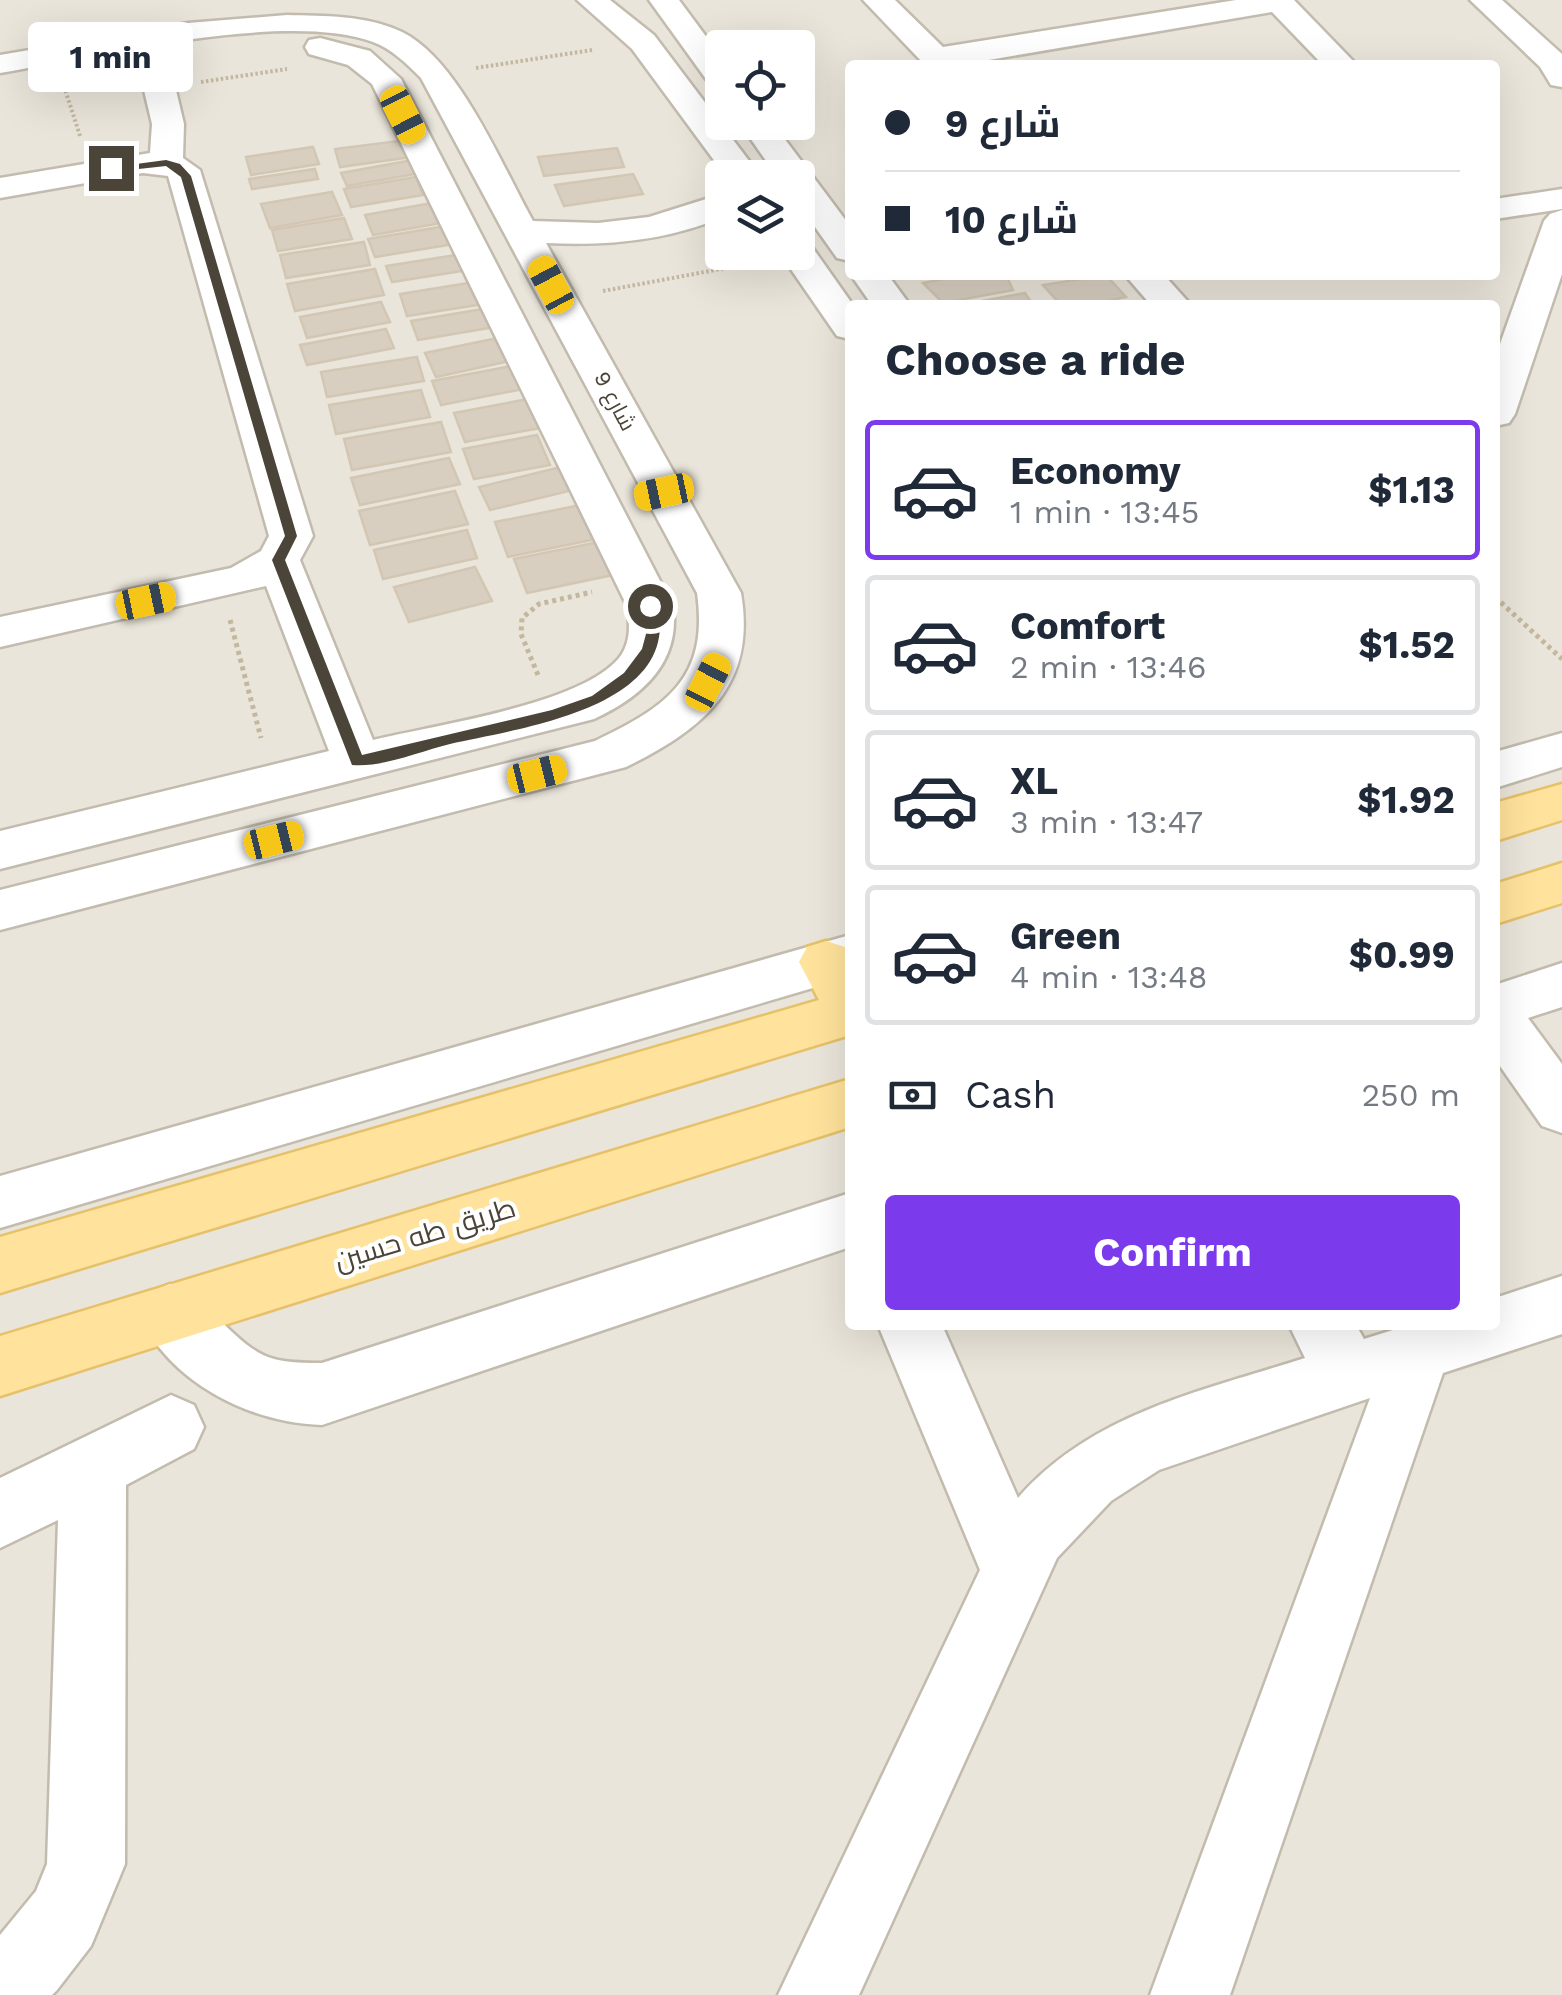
<!DOCTYPE html>
<meta charset="utf-8">
<style>
body{margin:0;font-family:"Work Sans",Cairo,sans-serif;background:#f6f6f7;color:#1f2937;height:100vh;display:flex;flex-direction:column;font-size:38px;white-space:nowrap}
*{box-sizing:border-box;margin:0}
p{font-size:32px;color:#747a83}
.icon{flex:none;width:55px;height:55px;fill:none;stroke:currentColor;stroke-width:2;stroke-linecap:round;stroke-linejoin:round}
.map{position:relative;flex:1;overflow:hidden}
.side{position:absolute;left:845px;top:300px;width:655px;height:1030px;display:flex;flex-direction:column;background:#fff;border-radius:10px;box-shadow:0 10px 40px #0002}
.side>*{flex:none}
.banner{position:absolute;left:845px;top:60px;width:655px;height:220px;border-radius:10px;box-shadow:0 10px 40px #0002;display:grid;align-content:center;height:220px;padding:0 40px;background:#fff}
.controls{position:absolute;left:705px;top:30px;display:grid;gap:20px}
.controls a{display:grid;place-items:center;width:110px;height:110px;border-radius:10px;background:#fff;box-shadow:0 10px 40px #0002;font-size:50px}
.end{position:absolute;width:45px;height:45px;margin:-22px;border:12px solid #4b4439;background:#fff;box-shadow:0 0 0 5px #fff}
.from{border-radius:50%}
.bubble{position:absolute;height:70px;border-radius:10px;background:#fff;box-shadow:0 10px 40px #0002;font-size:32px;font-weight:700;line-height:70px;text-align:center}
.car{position:absolute;width:30px;height:60px;margin:-30px -15px;border-radius:12px;box-shadow:0 0 8px 2px #0007;background:linear-gradient(#f5c518 24%,#345 0 40%,#f5c518 0 76%,#345 0 86%,#f5c518 0)}
.banner b{display:flex;align-items:center;gap:35px;height:95px;font-size:38px}
.banner b+b{border-top:2px solid #e0e1e3}
.banner i{width:25px;height:25px;background:#1f2937}
ul{padding:0;list-style:none}
li{display:flex;align-items:center;gap:30px;height:140px;margin:0 20px 15px;padding:0 20px;border:5px solid #e0e1e3;border-radius:10px}
li div{flex:1}
li b{display:block;font-size:38px}
li em{font-style:normal;font-weight:700}
li.selected{border-color:#7c3aed}
li>.icon{width:90px;height:90px;stroke-width:1.5}
h2{padding:0 40px;font-size:45px;line-height:120px}
.pay{display:flex;align-items:center;gap:25px;height:110px;padding:0 40px;font-size:38px}
.pay p{margin-inline-start:auto}
.button{display:flex;gap:20px;margin-top:auto;padding:20px 40px}
.button a{flex:1;height:115px;border-radius:10px;background:#7c3aed;color:#fff;font-size:40px;font-weight:700;line-height:115px;text-align:center}
.map>svg:first-child{display:block}
</style>
<div class="map">
<svg width="1562" height="1995" viewBox="0 0 1562 1995">
<rect width="100%" height="100%" fill="#f6f3ec"/>
<!-- residential -->
<path fill="#eae5da" fill-rule="evenodd" d="M0,0H1562V1995H0ZM722,48H798V122H722ZM850,65H1495V275H850ZM722,178H798V252H722ZM850,305H1495V1325H850Z"/>
<!-- building -->
<g fill="#d8cfc1" stroke="#d3c7b4" stroke-width="2.5">
<path d="M406,140L412,157L340,167L335,149Z"/>
<path d="M313,147L319,164L251,175L246,157Z"/>
<path d="M617,148L624,167L544,176L538,157Z"/>
<path d="M413,160L420,173L347,186L341,173Z"/>
<path d="M315,169L318,179L252,189L249,179Z"/>
<path d="M633,174L643,194L564,206L555,185Z"/>
<path d="M416,177L423,195L351,207L344,189Z"/>
<path d="M332,192L342,215L270,228L261,204Z"/>
<path d="M438,202L447,222L373,235L365,215Z"/>
<path d="M344,218L352,239L278,251L272,230Z"/>
<path d="M446,226L454,244L375,257L368,239Z"/>
<path d="M364,242L370,265L286,278L280,255Z"/>
<path d="M456,255L462,271L392,282L386,266Z"/>
<path d="M375,269L384,295L295,311L287,284Z"/>
<path d="M964,275H1006L1013,290L943,303L923,283Z"/>
<path d="M1106,275L1126,297L1088,305H1061L1043,285Z"/>
<path d="M475,282L484,304L407,316L400,294Z"/>
<path d="M1025,293L1033,305H961Z"/>
<path d="M381,302L390,322L307,338L300,317Z"/>
<path d="M483,309L489,328L418,340L411,321Z"/>
<path d="M386,329L394,348L307,365L300,345Z"/>
<path d="M498,338L510,361L436,377L425,353Z"/>
<path d="M417,357L424,381L327,397L321,372Z"/>
<path d="M512,366L523,389L441,405L432,381Z"/>
<path d="M421,390L430,417L336,434L329,405Z"/>
<path d="M528,399L540,428L465,442L454,413Z"/>
<path d="M441,422L451,452L352,470L344,439Z"/>
<path d="M537,435L550,465L474,479L463,449Z"/>
<path d="M449,458L460,484L360,505L351,478Z"/>
<path d="M561,467L573,490L490,510L479,487Z"/>
<path d="M455,491L468,524L370,545L359,511Z"/>
<path d="M581,505L596,539L508,557L495,522Z"/>
<path d="M467,530L477,558L383,579L374,550Z"/>
<path d="M599,542L613,575L527,593L514,559Z"/>
<path d="M475,567L492,601L409,622L394,587Z"/>
</g>
<g fill="none" stroke-linecap="round" stroke-linejoin="round">
<defs>
<g id="minor">
<path d="M577,0H610L654,35L762,178H727L632,49Z"/>
<path d="M649,0H679L722,58V88L711,86Z"/>
<path d="M863,0H895L943,47L1236,0H1294L1357,65H1323L1272,12L959,65H925Z"/>
<path d="M1470,0H1502L1562,54V87L1551,85L1540,67Z"/>
<path d="M287,15C324,16 367,15 402,32C459,60 502,166 533,221L598,223L649,217L722,194V217C667,241 606,246 546,243L741,593C757,686 703,729 626,767L0,930V890L595,741C666,707 709,679 697,593L421,78C407,64 392,49 373,42C285,10 94,57 0,73V55L188,23Z"/>
<path d="M320,38L370,51L401,79L673,606C681,662 642,697 594,719L0,869V831L329,751L266,586L0,647V617L231,568L261,551L269,536L168,176L143,173L0,198V178L150,153L152,124L137,61L142,54H164L169,61L184,124L183,158L200,170L313,536L300,560L373,740C434,725 580,705 619,658C631,643 630,624 627,606L372,84L348,65L309,54L305,47L309,40Z"/>
<path d="M739,122H772L850,226V261L837,258L798,203V178H778Z"/>
<path d="M1562,189V209L1495,219V199Z"/>
<path d="M1562,210V274L1515,414L1509,423L1495,426V358L1544,221L1550,214Z"/>
<path d="M798,241L810,244L853,305L850,339L837,336L779,252H798Z"/>
<path d="M851,275H888L910,305H872Z"/>
<path d="M1125,275H1164L1191,305H1151Z"/>
<path d="M1562,733V767L1495,788V752Z"/>
<path d="M850,935V977L0,1228V1176Z"/>
<path d="M1562,963V1007L1528,1018L1562,1064V1133L1542,1126L1495,1059V985Z"/>
<path d="M850,1193V1247L322,1425C248,1422 170,1383 138,1313L148,1293L170,1284C212,1300 236,1349 274,1359C289,1363 306,1363 322,1363Z"/>
<path d="M1562,1276V1334L1443,1373L1230,1995H1150L1370,1398L1159,1470L1111,1501L1057,1558L859,1995H778L980,1570L878,1325H942L1018,1498C1092,1413 1202,1391 1305,1358L1289,1325H1356L1364,1339L1409,1325H1495V1298Z"/>
<path d="M171,1395L194,1405L204,1427L194,1449L126,1485L125,1864L91,1946L57,1990L52,1995H0V1935L36,1891L47,1864L58,1520L0,1548V1478Z"/>
</g>
<g id="major">
<path d="M1562,784V820L1495,841V803Z"/>
<path d="M1562,863V903L1495,924V884Z"/>
<path d="M826,941L845,947L850,956V1035L0,1293V1237L819,1000L799,962L807,947Z"/>
<path d="M850,1079V1127L0,1396V1336Z"/>
</g>
</defs>
<!-- minor casing -->
<use href="#minor" stroke="#c2bbae" stroke-width="5"/>
<!-- major casing -->
<use href="#major" stroke="#e6c16a" stroke-width="5"/>
<!-- path-far1 -->
<g stroke="#c4b79f" stroke-width="4" stroke-dasharray="2.5 2.5" stroke-linecap="butt">
<path d="M476,68L592,50"/>
<path d="M201,82L287,69"/>
<path d="M64,86L80,136"/>
<path d="M603,291L758,262"/>
</g>
<!-- path -->
<g stroke="#c4b79f" stroke-width="5" stroke-dasharray="4 4" stroke-linecap="butt">
<path d="M1495,597L1562,659"/>
<path d="M230,620L261,738"/>
<path d="M538,675L521,634L522,618L539,604L592,592"/>
</g>
<!-- minor -->
<use href="#minor" fill="#fff" fill-rule="evenodd"/>
<!-- major -->
<use href="#major" fill="#ffe39c" fill-rule="evenodd"/>
</g>
<!-- route -->
<path fill="#4b4439" d="M166,160L180,164L191,176L297,536L285,560L362,755L552,710L592,696L624,673L642,649L646,634L643,606L650,602L656,606C658,616 661,627 659,637C647,713 510,730 450,744C421,751 381,768 352,765L272,560L285,536L181,177L166,166L111,172L106,168Z"/>
<g text-anchor="middle" dominant-baseline="central" stroke-width="8" stroke-linejoin="round" paint-order="stroke">
<!-- far-street labels -->
<g font-size="22" fill="#4b4439" stroke="#fff">
<text transform="translate(615 401) rotate(62)">شارع 9</text>
</g>
<!-- street labels -->
<g font-size="28" fill="#4b4439" stroke="#fff">
<text transform="translate(425 1234) rotate(-17)">طريق طه حسين</text>
</g>
</g>
</svg>
<div class="controls">
<a><svg class="icon" aria-label="locate" viewBox="0 0 24 24"><circle cx="12" cy="12" r="6"/><path d="M12 2v4M12 18v4M2 12h4M18 12h4"/></svg></a>
<a><svg class="icon" aria-label="layers" viewBox="0 0 24 24"><path d="M12 4l9 5-9 5-9-5zM3 14l9 5 9-5"/></svg></a>
</div>
<i class="end from" style="left:650px;top:606px"></i>
<i class="end" style="left:111px;top:168px"></i>
<div class="bubble" style="left:28px;top:22px;width:165px">1 min</div>
<i class="car" style="left:403px;top:115px;rotate:153deg"></i>
<i class="car" style="left:551px;top:285px;rotate:332deg"></i>
<i class="car" style="left:664px;top:492px;rotate:258deg"></i>
<i class="car" style="left:146px;top:601px;rotate:78deg"></i>
<i class="car" style="left:708px;top:682px;rotate:27deg"></i>
<i class="car" style="left:537px;top:774px;rotate:76deg"></i>
<i class="car" style="left:274px;top:840px;rotate:76deg"></i>
<div class="banner">
<b><i class="from"></i>شارع 9</b>
<b><i></i>شارع 10</b>
</div>
<section class="side">
<h2>Choose a ride</h2>
<ul>
<li class="selected"><svg class="icon" aria-label="car" viewBox="0 0 24 24"><path d="M5 17H2v-5l4-1 3-4h7l3 4 3 1v5h-3M9 17h6M6 11h13"/><circle cx="7" cy="17" r="2"/><circle cx="17" cy="17" r="2"/></svg><div><b>Economy</b><p>1 min · 13:45</p></div><em>$1.13</em></li>
<li><svg class="icon" aria-label="car" viewBox="0 0 24 24"><path d="M5 17H2v-5l4-1 3-4h7l3 4 3 1v5h-3M9 17h6M6 11h13"/><circle cx="7" cy="17" r="2"/><circle cx="17" cy="17" r="2"/></svg><div><b>Comfort</b><p>2 min · 13:46</p></div><em>$1.52</em></li>
<li><svg class="icon" aria-label="car" viewBox="0 0 24 24"><path d="M5 17H2v-5l4-1 3-4h7l3 4 3 1v5h-3M9 17h6M6 11h13"/><circle cx="7" cy="17" r="2"/><circle cx="17" cy="17" r="2"/></svg><div><b>XL</b><p>3 min · 13:47</p></div><em>$1.92</em></li>
<li><svg class="icon" aria-label="car" viewBox="0 0 24 24"><path d="M5 17H2v-5l4-1 3-4h7l3 4 3 1v5h-3M9 17h6M6 11h13"/><circle cx="7" cy="17" r="2"/><circle cx="17" cy="17" r="2"/></svg><div><b>Green</b><p>4 min · 13:48</p></div><em>$0.99</em></li>
</ul>
<div class="pay"><svg class="icon" aria-label="cash" viewBox="0 0 24 24"><path d="M3 7h18v10H3z"/><circle cx="12" cy="12" r="2"/></svg>Cash<p>250 m</p></div>
<div class="button"><a>Confirm</a></div>
</section>
</div>
